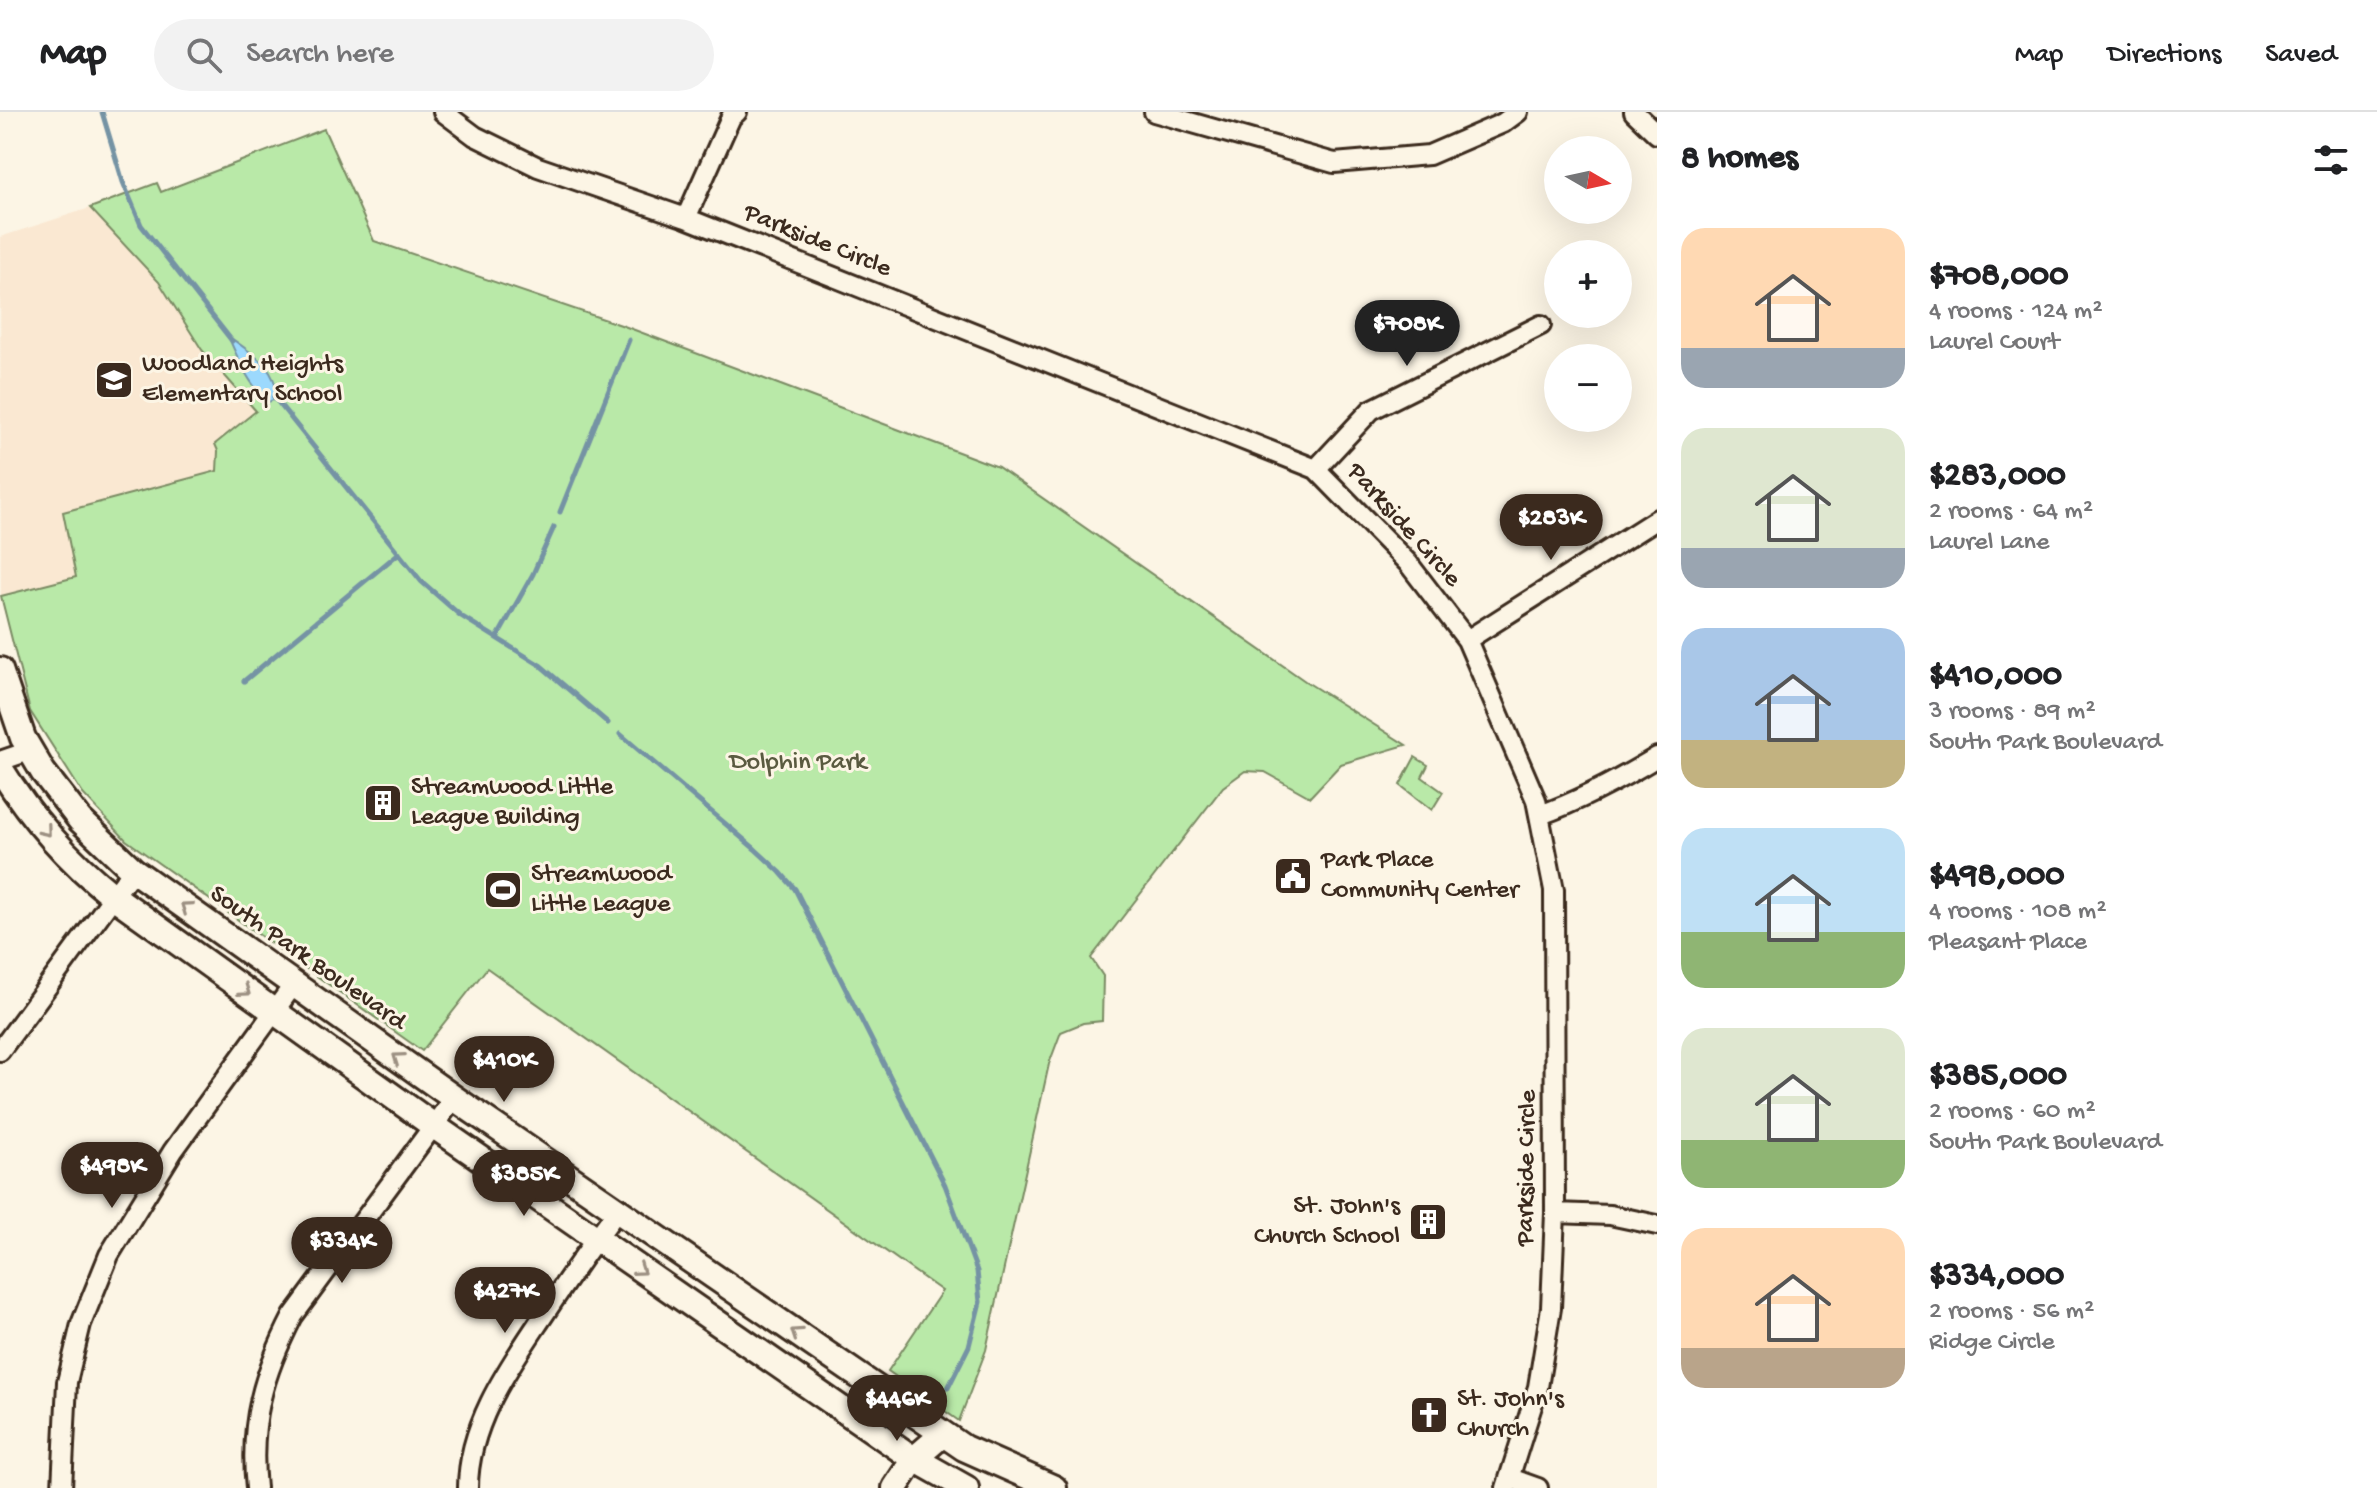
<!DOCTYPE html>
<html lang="en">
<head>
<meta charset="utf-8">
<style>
  :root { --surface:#fff; --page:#f2f2f2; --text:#202124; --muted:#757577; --line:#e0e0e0; --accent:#3b2a1e }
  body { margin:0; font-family:"Gochi Hand",sans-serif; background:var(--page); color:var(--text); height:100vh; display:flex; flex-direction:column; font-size:30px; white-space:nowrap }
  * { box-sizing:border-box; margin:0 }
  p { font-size:26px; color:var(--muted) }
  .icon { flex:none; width:44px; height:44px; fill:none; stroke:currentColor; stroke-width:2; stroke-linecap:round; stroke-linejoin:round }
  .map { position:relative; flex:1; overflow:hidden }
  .panel { display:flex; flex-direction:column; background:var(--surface); width:720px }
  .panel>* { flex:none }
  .needle { width:52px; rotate:99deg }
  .tools { position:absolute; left:1544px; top:24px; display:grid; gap:16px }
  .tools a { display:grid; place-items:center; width:88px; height:88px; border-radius:50%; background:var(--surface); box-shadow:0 8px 32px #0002; font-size:40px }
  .price { position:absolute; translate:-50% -68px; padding:0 18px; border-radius:28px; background:var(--accent); color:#fff; font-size:26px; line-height:52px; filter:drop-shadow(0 2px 4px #0008) }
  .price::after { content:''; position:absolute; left:50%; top:48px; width:24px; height:18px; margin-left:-12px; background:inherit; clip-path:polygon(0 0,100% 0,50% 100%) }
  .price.active { background:#222; color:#fff }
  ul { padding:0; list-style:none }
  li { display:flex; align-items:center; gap:24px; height:200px; padding:0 24px }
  li span { display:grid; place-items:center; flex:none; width:224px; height:160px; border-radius:24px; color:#555 }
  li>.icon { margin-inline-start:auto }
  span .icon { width:96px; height:96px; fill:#fffc; stroke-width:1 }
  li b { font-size:34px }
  h2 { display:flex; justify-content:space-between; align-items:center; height:96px; padding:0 24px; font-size:34px }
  header { display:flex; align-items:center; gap:48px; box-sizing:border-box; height:112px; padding:0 40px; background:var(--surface); border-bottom:2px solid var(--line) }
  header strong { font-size:38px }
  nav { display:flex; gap:44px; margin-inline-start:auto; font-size:28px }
  .search { width:560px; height:72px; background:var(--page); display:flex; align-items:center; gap:20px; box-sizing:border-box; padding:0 28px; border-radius:44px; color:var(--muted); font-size:30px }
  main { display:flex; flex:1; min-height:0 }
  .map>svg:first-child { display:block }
</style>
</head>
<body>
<header>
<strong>Map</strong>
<div class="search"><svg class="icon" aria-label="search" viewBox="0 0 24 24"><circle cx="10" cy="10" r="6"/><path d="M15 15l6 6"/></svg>Search here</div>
<nav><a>Map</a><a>Directions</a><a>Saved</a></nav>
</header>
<main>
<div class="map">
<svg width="1657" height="1376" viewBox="0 0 1657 1376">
  <rect width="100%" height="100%" fill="#fcf5e5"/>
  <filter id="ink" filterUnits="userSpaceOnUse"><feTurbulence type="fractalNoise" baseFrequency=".0125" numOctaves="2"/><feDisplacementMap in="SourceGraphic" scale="16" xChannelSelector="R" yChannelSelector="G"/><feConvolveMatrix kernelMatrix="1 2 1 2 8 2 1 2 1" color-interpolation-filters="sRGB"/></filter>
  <g filter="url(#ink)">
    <!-- built -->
    <path fill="#fae8d2" d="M90,96L159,170L202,238L256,299L215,332L218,339L217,359L171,373L76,465L1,484L0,125Z"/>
    <!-- green -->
    <path fill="#b9e9a8" stroke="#7a8a63" stroke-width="2" d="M324,17L374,129L624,214L998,355L1305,569L1406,633L1341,652L1310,685L1265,660L1245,659L1223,675L1091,846L1103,864L1102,909L1083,911L1061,920L1049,952L986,1238L959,1309L888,1259L942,1179L487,856L422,939L126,728L83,682L30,599L1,484L76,465L63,400L217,359L218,339L215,332L256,299L202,238L159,170L90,96L157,71L161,80Z
      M1415,645L1428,653L1422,665L1443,680L1432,698L1400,673Z"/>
    <!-- water -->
    <path fill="#9cd9fd" stroke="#7593a4" stroke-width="2" d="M228,224C250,240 280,257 276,287L268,290C248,271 239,249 228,224Z"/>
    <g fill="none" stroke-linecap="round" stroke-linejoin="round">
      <!-- stream -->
      <path stroke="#7593a4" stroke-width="5" d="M102,0L123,70L141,113L232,229
        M274,285L421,469L461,504L540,553L608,611
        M560,400L629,228
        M497,526L533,462L554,415
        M244,569L399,441
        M620,622L755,737L780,760L795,777L945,1073L977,1159L980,1190L969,1234L948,1276"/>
      <!-- street casing -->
      <g stroke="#3b2a1e" stroke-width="24">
        <path id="street" d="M443,0L475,24L538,55L686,106L1316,357L1408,451L1467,528L1536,688L1554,778L1555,1101L1551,1196L1538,1275L1506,1376
          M1154,0L1334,51L1429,43L1503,11L1518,0
          M1634,0L1657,22
          M686,106L731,5L737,0
          M1316,357L1371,298L1541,213
          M1467,528L1657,407
          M0,649L29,639
          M1540,703C1582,688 1619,668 1657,645
          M0,939L133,758
          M1555,1101L1610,1103L1657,1113
          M1510,1366L1538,1376
          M62,1376L67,1270L81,1212L109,1143L173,1039L294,872
          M256,1376C249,1311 263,1262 293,1204L454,986
          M468,1376C468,1312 509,1255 543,1204C567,1168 591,1133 617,1099"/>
      </g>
      <!-- secondary casing -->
      <g stroke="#3b2a1e" stroke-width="30">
        <path id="secondary" d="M0,558L23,626L43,660L80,708L133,758L454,986L964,1336L1054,1376
          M0,656C30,705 68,748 113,784L434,1014L911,1345L966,1376
          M895,1376L914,1347L943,1322"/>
      </g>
      <!-- street -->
      <use href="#street" stroke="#fcf5e5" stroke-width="18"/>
      <!-- secondary -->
      <use href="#secondary" stroke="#fcf5e5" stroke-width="24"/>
    </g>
    <!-- one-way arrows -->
    <defs><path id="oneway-chevron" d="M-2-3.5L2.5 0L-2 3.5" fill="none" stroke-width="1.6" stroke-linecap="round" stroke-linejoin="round" transform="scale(2)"/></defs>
    <g stroke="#9c9082">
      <use href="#oneway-chevron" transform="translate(46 719) rotate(50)"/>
      <use href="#oneway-chevron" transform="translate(186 795) rotate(-145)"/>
      <use href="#oneway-chevron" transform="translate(245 879) rotate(36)"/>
      <use href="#oneway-chevron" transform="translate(398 946) rotate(-145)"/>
      <use href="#oneway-chevron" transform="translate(640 1158) rotate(35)"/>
      <use href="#oneway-chevron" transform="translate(796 1221) rotate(-146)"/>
    </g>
  </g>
  <!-- icons -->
  <defs>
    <g id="school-square" transform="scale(2)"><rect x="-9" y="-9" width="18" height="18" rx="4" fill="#3b2a1e" stroke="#fcf5e5"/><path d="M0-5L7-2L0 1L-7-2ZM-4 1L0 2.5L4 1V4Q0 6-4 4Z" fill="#fff"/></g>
    <g id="building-square" transform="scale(2)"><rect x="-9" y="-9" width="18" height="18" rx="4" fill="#3b2a1e" stroke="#fcf5e5"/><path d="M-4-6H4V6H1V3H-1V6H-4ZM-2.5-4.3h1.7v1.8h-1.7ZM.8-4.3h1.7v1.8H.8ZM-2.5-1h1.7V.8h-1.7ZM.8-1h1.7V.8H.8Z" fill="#fff"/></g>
    <g id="civic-square" transform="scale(2)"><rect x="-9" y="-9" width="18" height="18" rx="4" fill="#3b2a1e" stroke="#fcf5e5"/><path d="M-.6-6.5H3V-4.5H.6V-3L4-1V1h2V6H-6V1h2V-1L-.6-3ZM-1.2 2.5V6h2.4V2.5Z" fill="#fff"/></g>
    <g id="stadium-square" transform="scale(2)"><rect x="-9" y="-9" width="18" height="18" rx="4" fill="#3b2a1e" stroke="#fcf5e5"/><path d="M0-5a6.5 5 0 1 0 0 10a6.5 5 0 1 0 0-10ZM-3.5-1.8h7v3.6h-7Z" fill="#fff"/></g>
    <g id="church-square" transform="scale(2)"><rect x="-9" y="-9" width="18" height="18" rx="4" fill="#3b2a1e" stroke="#fcf5e5"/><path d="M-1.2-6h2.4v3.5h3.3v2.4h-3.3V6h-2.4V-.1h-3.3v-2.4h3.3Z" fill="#fff"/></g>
  </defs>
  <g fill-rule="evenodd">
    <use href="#school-square" x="114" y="268"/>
    <use href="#building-square" x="383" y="691"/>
    <use href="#civic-square" x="1293" y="764"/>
    <use href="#stadium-square" x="503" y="778"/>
    <use href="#building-square" x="1428" y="1110"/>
    <use href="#church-square" x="1429" y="1303"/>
  </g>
  <g text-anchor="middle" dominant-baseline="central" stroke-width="6" stroke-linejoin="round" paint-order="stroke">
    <!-- street labels -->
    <g font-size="26" fill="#3b2a1e" stroke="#fcf5e5">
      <text transform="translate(817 130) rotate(22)">Parkside Circle</text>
      <text transform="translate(1403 414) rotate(48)">Parkside Circle</text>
      <text transform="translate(307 847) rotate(35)">South Park Boulevard</text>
      <text transform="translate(1528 1056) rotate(-89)">Parkside Circle</text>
    </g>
    <!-- poi labels -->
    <g font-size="26" fill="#3b2a1e" stroke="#fcf5e5" text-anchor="start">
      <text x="142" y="253">Woodland Heights<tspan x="142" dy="30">Elementary School</tspan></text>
      <text x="411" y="676">Streamwood Little<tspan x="411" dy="30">League Building</tspan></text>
      <text x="1321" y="749">Park Place<tspan x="1321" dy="30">Community Center</tspan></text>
      <text x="531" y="763">Streamwood<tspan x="531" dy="30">Little League</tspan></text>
      <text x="1400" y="1095" text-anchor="end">St. John's<tspan x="1400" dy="30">Church School</tspan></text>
      <text x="1457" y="1288">St. John's<tspan x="1457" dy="30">Church</tspan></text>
    </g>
    <!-- park labels -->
    <g font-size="26" fill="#5a5a40" stroke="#fcf5e5">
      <text x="798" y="651">Dolphin Park</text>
    </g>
  </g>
</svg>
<div class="tools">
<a><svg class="needle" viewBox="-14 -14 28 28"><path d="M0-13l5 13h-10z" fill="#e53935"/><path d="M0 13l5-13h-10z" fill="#757577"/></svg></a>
<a>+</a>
<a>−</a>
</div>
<b class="price active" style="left:1407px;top:256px">$708K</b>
<b class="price" style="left:1551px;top:450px">$283K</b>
<b class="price" style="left:504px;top:992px">$410K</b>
<b class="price" style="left:112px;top:1098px">$498K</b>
<b class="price" style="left:524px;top:1106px">$385K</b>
<b class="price" style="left:342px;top:1173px">$334K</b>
<b class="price" style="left:505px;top:1223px">$427K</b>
<b class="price" style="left:897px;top:1331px">$446K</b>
</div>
<section class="panel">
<h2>8 homes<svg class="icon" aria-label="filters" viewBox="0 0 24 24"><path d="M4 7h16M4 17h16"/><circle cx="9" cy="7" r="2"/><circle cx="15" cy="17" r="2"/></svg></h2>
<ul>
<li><span style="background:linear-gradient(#ffd9b3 75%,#9aa5b1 0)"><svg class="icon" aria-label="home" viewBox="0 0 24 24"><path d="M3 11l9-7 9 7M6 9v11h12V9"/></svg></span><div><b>$708,000</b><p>4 rooms · 124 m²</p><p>Laurel Court</p></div></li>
<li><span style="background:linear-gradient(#dfe7d0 75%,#9aa5b1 0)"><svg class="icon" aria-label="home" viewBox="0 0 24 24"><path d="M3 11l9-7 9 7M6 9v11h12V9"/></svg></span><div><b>$283,000</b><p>2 rooms · 64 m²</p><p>Laurel Lane</p></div></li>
<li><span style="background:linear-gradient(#a9c7e8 70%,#c2b280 0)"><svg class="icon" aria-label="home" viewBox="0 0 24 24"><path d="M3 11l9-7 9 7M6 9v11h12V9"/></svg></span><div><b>$410,000</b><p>3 rooms · 89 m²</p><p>South Park Boulevard</p></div></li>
<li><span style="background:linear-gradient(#bfe0f5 65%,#8fb573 0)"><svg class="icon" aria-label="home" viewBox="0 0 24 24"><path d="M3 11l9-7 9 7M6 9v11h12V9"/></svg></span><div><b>$498,000</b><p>4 rooms · 108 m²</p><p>Pleasant Place</p></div></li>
<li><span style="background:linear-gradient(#dfe7d0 70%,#8fb573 0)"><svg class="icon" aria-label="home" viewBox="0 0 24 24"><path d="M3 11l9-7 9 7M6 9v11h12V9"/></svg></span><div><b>$385,000</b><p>2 rooms · 60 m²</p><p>South Park Boulevard</p></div></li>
<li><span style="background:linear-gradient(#ffd9b3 75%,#b9a48a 0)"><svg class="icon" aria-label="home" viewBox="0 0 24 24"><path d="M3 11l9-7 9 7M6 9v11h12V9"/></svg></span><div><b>$334,000</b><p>2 rooms · 56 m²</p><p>Ridge Circle</p></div></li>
</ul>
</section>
</main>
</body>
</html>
